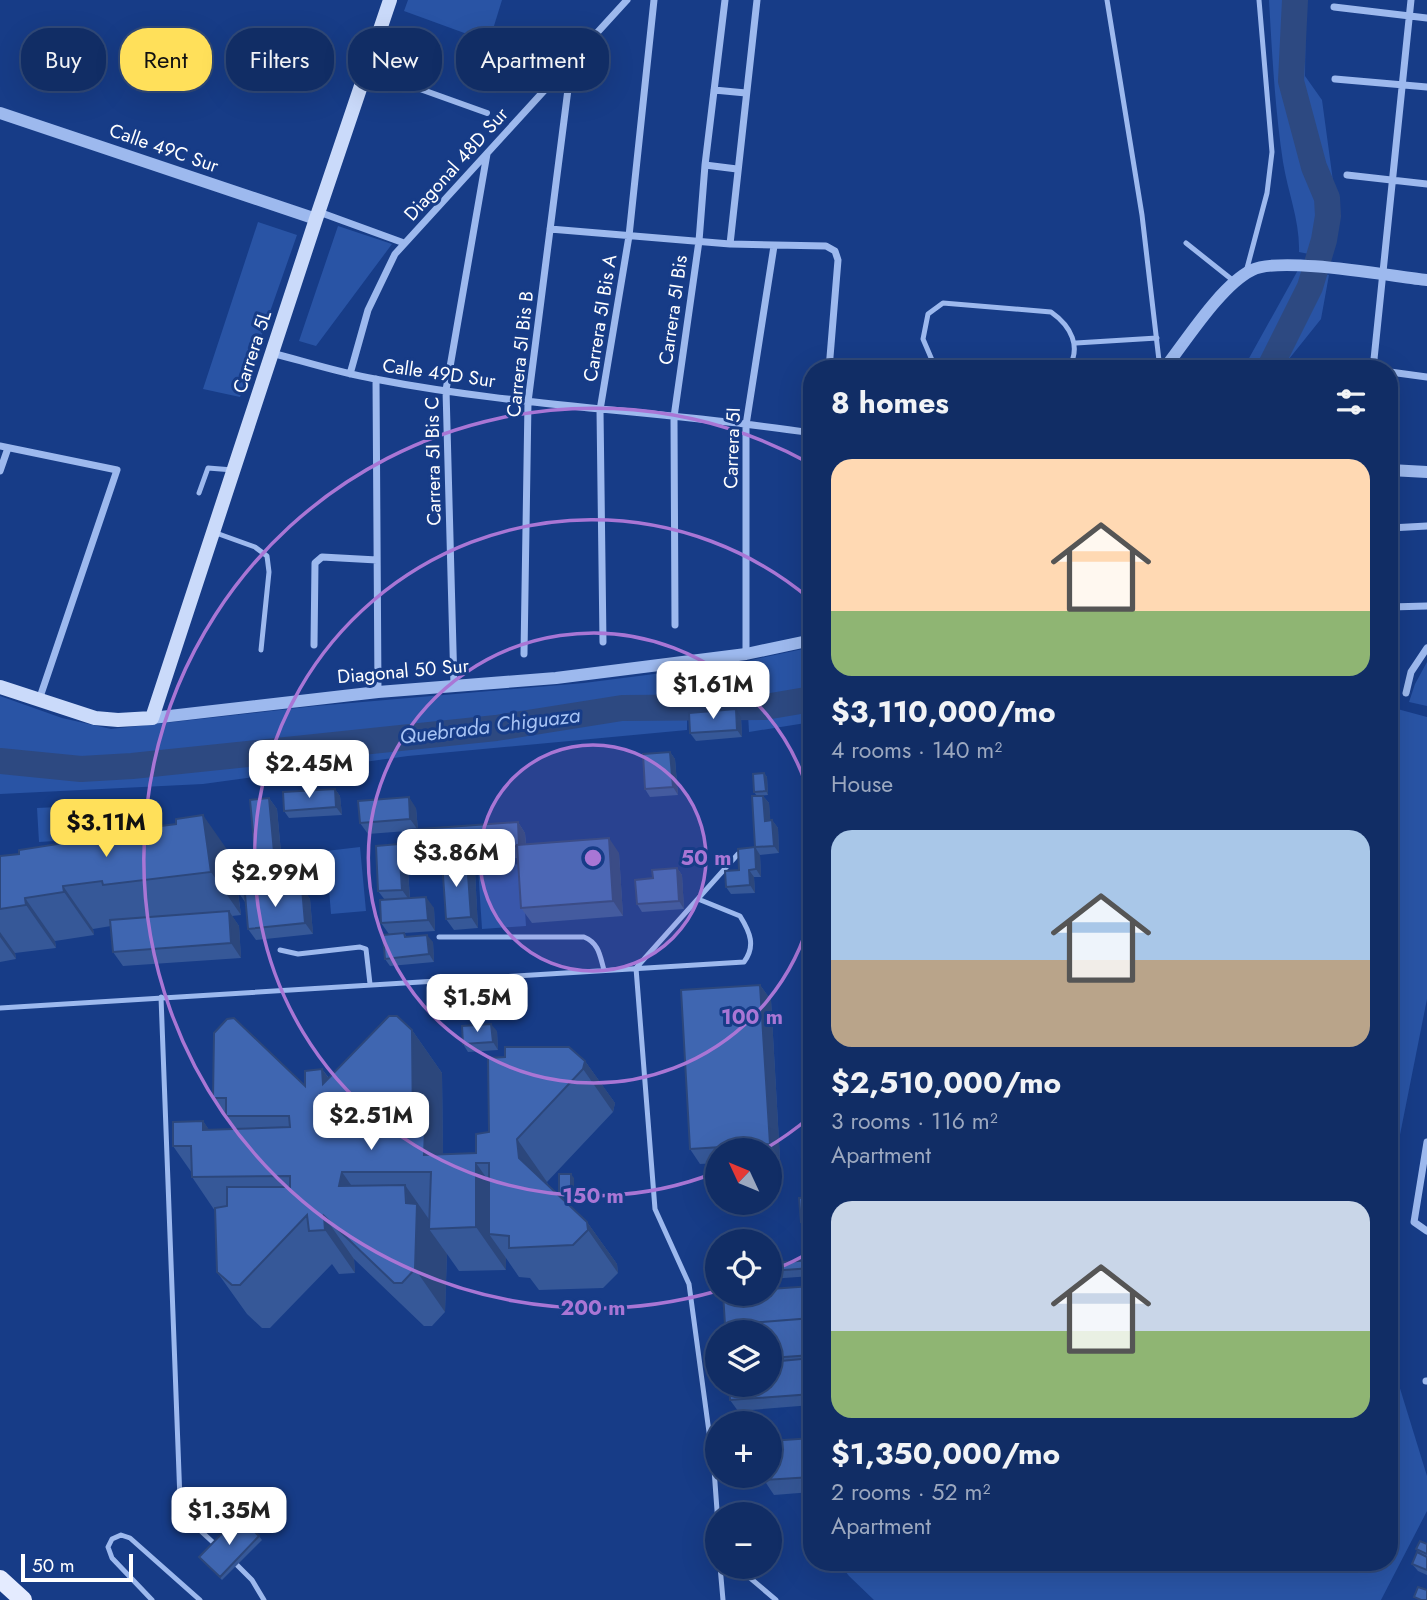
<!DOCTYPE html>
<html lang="en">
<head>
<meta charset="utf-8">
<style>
  :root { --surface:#112d65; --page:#1a356b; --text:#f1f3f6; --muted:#9ca8bf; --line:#304979; --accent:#ffe05a }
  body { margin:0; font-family:Jost,sans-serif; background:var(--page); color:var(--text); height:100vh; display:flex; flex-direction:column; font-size:26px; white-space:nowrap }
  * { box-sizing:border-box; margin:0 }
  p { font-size:23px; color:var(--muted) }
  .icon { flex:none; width:38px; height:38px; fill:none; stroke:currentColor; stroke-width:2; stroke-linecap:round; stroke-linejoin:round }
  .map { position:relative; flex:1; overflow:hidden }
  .side { position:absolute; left:803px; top:360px; width:595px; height:1211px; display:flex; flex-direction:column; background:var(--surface); border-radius:28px; box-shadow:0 7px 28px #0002,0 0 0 2px var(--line) }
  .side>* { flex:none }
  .banner { position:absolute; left:21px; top:28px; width:665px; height:63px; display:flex; gap:14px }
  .needle { width:46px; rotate:314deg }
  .controls { position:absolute; left:705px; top:1138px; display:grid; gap:14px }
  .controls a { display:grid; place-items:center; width:77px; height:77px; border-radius:50%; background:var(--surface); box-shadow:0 7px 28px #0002,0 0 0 2px var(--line); font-size:35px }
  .scale { position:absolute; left:21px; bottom:18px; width:112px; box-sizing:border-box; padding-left:7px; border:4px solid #fff; border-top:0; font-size:19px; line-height:24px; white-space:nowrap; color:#fff; -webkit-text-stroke:5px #173c87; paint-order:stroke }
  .price { position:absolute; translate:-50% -60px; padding:0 16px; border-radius:14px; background:#fff; color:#222; font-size:23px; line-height:46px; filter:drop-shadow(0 2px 4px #0008) }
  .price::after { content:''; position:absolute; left:50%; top:42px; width:21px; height:16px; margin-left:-10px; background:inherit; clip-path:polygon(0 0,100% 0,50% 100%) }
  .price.current { background:var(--accent); color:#111 }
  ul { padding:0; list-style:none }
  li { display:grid; align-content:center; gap:14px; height:371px; padding:0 28px }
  li span { display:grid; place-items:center; height:217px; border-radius:21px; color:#555 }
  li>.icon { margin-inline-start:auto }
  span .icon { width:126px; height:126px; fill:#fffc; stroke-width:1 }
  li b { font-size:30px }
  h2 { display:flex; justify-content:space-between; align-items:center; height:84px; padding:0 28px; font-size:30px }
  .tag { padding:0 24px; border-radius:28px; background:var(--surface); box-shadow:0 7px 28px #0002,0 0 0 2px var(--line); font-size:24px; line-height:63px }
  .tag.current { background:var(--accent); color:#111 }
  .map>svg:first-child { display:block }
</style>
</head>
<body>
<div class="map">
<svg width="1427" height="1600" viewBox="0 0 1427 1600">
  <rect width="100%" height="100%" fill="#173c87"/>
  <!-- green -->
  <path fill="#2954a5" d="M408,0H502L489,42L404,11Z
    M1269,0H1306L1305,76L1322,100L1333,181L1329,258L1299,252C1300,221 1288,193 1283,162C1275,108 1272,54 1269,0Z
    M258,222L297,235L240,397L203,389Z
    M338,226L392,244L316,346L299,341Z
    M1298,270L1329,275L1321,319L1281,369H1243Z
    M812,647V722L749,732L748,714H687V730L408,756L203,784L0,794V696L62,718L111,729L316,706L584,683L732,664Z
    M1427,662V706L1409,702L1415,684Z
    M1390,707L1427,717V999L1390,1185Z
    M100,805L102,838L39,842L37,808Z
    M360,847L366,911L331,914L326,851Z
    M522,864L526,926L482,929L478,867Z
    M1390,1356L1427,1476V1511L1381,1600H874L849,1576L839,1563H1390Z"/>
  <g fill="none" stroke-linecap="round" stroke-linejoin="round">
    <!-- river -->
    <path stroke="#2d4981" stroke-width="26" d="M1269,369L1310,287L1324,240L1328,216L1327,198L1314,167L1291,81L1295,0
      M0,761L81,769L132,766L496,728L622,708L765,707L812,699"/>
    <!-- service -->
    <path stroke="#9db9ee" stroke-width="5" d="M1107,0L1142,215L1160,369
      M1186,243L1235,282
      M1246,272L1267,193L1272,152L1259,0
      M1076,343L1157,338
      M943,369L932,360L923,339L928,314L943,303L1051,312C1071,326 1082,347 1068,369
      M199,493L208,468L233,470
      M216,533L255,547L267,556L269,572L261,650
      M439,937H584C599,943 600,956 604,970
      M280,950L298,954L360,947L366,949L370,984
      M161,997L180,1500L192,1523L217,1546
      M0,1008L744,962C756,946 750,932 740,916L698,899
      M718,1524L714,1469L689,1284L655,1209L636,968L738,854
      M237,1565L252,1580L264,1600
      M720,1566L723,1600
      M736,1566L776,1600
      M152,1600L112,1558L108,1547L112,1539L121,1535L130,1538L200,1600"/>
    <!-- pedestrian -->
    <path stroke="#9db9ee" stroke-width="6" d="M367,70L487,113"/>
    <!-- minor -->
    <path stroke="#9db9ee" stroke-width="7" d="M1334,7L1427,18
      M1335,79L1427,87
      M714,90L746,93
      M705,165L737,169
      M1347,175L1427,184
      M319,212L404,243
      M550,229L730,244L826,246L835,251L838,260L829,369
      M730,244L757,0
      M272,353C306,362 340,373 375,379C519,407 667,411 812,433
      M1301,362L1363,369
      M1373,369L1411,0
      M1390,372L1427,377
      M350,374L368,310L395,254L627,0
      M376,379L378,692
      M0,446L117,470L39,700
      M0,471L8,448
      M1390,528L1427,526
      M1390,607L1427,606
      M675,625L674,417L699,241L705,165L725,0
      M603,642L600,410L629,236L654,0
      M314,645L315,563L322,557L377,560
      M524,654L528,402L572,58
      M746,654V425L774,246
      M454,686L446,390L487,154
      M1406,693L1411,672L1427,648
      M1427,1142L1414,1222L1427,1231
      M1426,1381H1427"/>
    <!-- tertiary -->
    <path stroke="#9db9ee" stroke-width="12" d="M0,113L316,219
      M1164,369C1186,341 1221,285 1252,270C1281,256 1390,276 1427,280
      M1390,470L1427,472
      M152,718L378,692L556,678L746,654L812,640"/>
    <!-- secondary -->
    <path stroke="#cadafa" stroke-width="14" d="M0,687L95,718L118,720L152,718L316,219L390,0"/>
    <!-- primary -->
    <path stroke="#e4ebff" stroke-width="18" d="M0,1579L23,1600"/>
  </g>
  <!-- wall -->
  <path fill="#365898" d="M741,717L742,737L696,741L690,733Z
    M670,752L675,759L678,795L650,797L645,789Z
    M764,773L767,777L768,795L757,796L754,792Z
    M335,789L340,796L342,815L289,818L284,811Z
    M763,796L769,803L770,820H772L778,828L779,853L760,855L761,877H754L755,893L731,894L726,887L755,847Z
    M269,798L277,809L281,852L298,862L300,888H302L310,899L313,934L256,940L248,929L246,902H245L238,892L241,915L232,916L239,926L241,958L123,966L113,952L111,926L93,929L94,935L55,941L56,948L15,953L16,959L0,962V856L19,854L58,844L136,818L143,829L233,858L235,874L255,854Z
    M416,808L418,830L518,822L525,833L526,844L619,853L623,916L532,923L521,908L518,858L468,862L475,871L478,928L454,930L446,919L442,864L416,866L408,855L407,831L368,834L360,823Z
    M407,856L410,898L434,908L435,931L404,933L407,937L433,942L434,962L390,966L385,959L389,934L381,923L385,900L378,891Z
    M677,868L682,875L684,909L642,912L637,904L653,878Z
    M760,985L771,1000L780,1159L770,1160V1150H718V1163L700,1164L690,1149Z
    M412,1030L442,1073L443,1155L476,1153L489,1132L585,1061L615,1103L613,1112L547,1182L548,1185L587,1222L617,1264L618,1273L603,1288L539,1290L530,1278L519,1277L506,1258V1270L459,1271L447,1254L445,1312L432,1326H424L354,1259L355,1273L339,1274L332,1264L270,1328H262L247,1314L217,1272L215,1211L192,1177V1173L173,1146L203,1121L209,1130L235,1129L213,1098L305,1086L322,1069L329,1078Z
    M497,1031L498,1050L468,1052L463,1044Z
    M574,1178V1197H562L559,1193Z
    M812,1197V1236L810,1230H806L801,1222Z
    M812,1260V1276L770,1279V1263Z
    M812,1286V1405L738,1411L730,1400L770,1384V1332L725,1325Z
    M812,1438V1492L774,1495L764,1480Z
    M259,1536L262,1540L222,1580L199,1557Z
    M1427,1544V1575L1418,1571L1412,1564L1419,1553L1416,1549Z"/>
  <!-- shaded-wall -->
  <path fill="#2c477c" d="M736,709L741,717L742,737L737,730Z
    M670,752L675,759L678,795L673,787Z
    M764,773L767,777L768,795L766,791Z
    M335,789L340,796L342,815L336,807Z
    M763,796L769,803L771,828L765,821Z
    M409,797L416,808L418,830L410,819Z
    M269,798L277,809L282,864L274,852Z
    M203,815L233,858L241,915L211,872Z
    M136,818L166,861L137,829Z
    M772,820L778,828L779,853L774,846Z
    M518,822L525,833L527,857L519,846Z
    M609,838L619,853L623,916L613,901Z
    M399,844L407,856L410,901L402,890Z
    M755,847L760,855L761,877L756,869Z
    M290,851L298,862L301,896L293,885Z
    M467,860L475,871L478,928L471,917Z
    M677,868L682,875L684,909L679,901Z
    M749,870L754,877L755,893L750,885Z
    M63,886L93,929L94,935L64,892Z
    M302,888L310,899L313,934L305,923Z
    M426,897L434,908L435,931L428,920Z
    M25,898L55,941L56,948L26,905Z
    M229,911L239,926L241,958L231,943Z
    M0,932L15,953L16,959L0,937Z
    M427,935L433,942L434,962L429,954Z
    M760,985L771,1000L780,1159L770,1144Z
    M491,1024L497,1031L498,1050L493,1042Z
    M412,1030L442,1073L443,1155H424L413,1129Z
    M585,1061L615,1103L613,1112L583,1069Z
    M322,1069L352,1112L323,1084Z
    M203,1121L233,1164L203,1130Z
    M517,1139L547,1182L549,1201L519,1158Z
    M476,1163L506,1206L489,1234L506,1258V1270L476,1227Z
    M342,1172L372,1215L339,1186Z
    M571,1174L574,1178V1197L571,1193Z
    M405,1185L435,1228L429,1229L447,1254L445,1312L415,1269Z
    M324,1216L354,1259L355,1273L325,1230Z
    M587,1222L617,1264L618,1273L588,1230Z"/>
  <!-- building -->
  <path fill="#3f66b1" stroke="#2c477c" stroke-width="2" d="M736,709L737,730L690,733L689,713Z
    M670,752L673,787L645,789L643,754Z
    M764,773L766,791L754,792L753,774Z
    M335,789L336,807L284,811L283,792Z
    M752,796H763L765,821L772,820L774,846L755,847Z
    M409,797L410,819L360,823L358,801Z
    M269,798L274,852L290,851L293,885L237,891L233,856L255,854L250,800Z
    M203,815L211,872L103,885L102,881L63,886L64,892L25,898L26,905L0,909V856L19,854V850L58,844L57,837L97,831L96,823L136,818L137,829L176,824V819Z
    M518,822L519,845H517V846L408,855L407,830Z
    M609,838L613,901L521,908L517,845Z
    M399,844L402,890L378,891L376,846Z
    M755,847L756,869L749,870L750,885L726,887L725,871L739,870L738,849Z
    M467,860L471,917L446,919L442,861Z
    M677,868L679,901L637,904L635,880L653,878L652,870Z
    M302,888L305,923L248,929L245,894Z
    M426,897L428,920L381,923L380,900Z
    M229,911L231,943L113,952L110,920Z
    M404,933L405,937L427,935L429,954L385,959L383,935Z
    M760,985L770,1144L690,1149L681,990Z
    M389,1016H397L412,1030L413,1129H425L424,1155L476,1153V1134L489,1132L488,1058L505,1057V1047H569L585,1061L583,1069L517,1139L519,1158L587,1222L588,1230L573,1245L509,1248V1236L489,1234V1163H476V1227L429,1229L431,1172H342L339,1186L405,1185L406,1203L417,1204L415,1269L402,1283H394L324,1216L325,1230L309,1231L307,1215L240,1285H232L217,1272L215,1208L227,1206V1187H290V1176L192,1177L191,1146H173V1122L203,1121V1130L290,1127L289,1116H226V1098H213L214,1033L227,1019L234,1018L305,1086V1071L322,1069L323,1084Z
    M491,1024L493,1042L463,1044L462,1026Z
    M559,1174H571V1193H559Z
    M812,1197V1233H810V1222H801L799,1198Z
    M812,1260V1268L770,1271V1263Z
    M812,1286V1318L725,1325L723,1293H770V1289Z
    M812,1318V1355L770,1358V1332H723V1325Z
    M812,1358V1394L730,1400L729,1384H770V1362Z
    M812,1438V1477L764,1480V1475H770V1441Z
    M239,1516L259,1536L220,1577L199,1557Z
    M1420,1541L1427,1544V1554L1416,1549Z
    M1417,1552L1427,1557V1570L1412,1564Z
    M1418,1587L1427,1590V1600H1421L1414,1597Z"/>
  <!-- distance rings -->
  <circle cx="593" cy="858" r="113" fill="#a976d5" fill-opacity=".12"/>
  <g fill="none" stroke="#a976d5" stroke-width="3.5">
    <circle cx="593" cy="858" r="113"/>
    <path d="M812 911A225 225 0 1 1 812 805"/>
    <path d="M810 1117A338 338 0 0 1 765 1149M717 1172A338 338 0 1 1 810 599"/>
    <path d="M811 1252A450 450 0 0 1 772 1271M717 1291A450 450 0 1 1 811 464"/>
  </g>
  <g text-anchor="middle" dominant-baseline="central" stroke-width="6" stroke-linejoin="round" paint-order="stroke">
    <!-- street labels -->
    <g font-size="19" fill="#fff" stroke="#173c87">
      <text transform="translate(164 148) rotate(19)">Calle 49C Sur</text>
      <text transform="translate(456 164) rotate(-48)">Diagonal 48D Sur</text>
      <text transform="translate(673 310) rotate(-82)">Carrera 5I Bis</text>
      <text transform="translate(600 318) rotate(-81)">Carrera 5I Bis A</text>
      <text transform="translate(252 352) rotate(-72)">Carrera 5L</text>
      <text transform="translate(520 354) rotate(-84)">Carrera 5I Bis B</text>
      <text transform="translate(439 373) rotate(8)">Calle 49D Sur</text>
      <text transform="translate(732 448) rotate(-88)">Carrera 5I</text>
      <text transform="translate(433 461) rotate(-91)">Carrera 5I Bis C</text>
      <text transform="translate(403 671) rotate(-5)">Diagonal 50 Sur</text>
    </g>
    <!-- water labels -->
    <g font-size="21" font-style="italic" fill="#a8c4f5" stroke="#173c87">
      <text transform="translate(490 726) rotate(-7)">Quebrada Chiguaza</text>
    </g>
  </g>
  <circle cx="593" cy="858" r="10" fill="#a976d5" stroke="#173c87" stroke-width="3.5"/>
  <g font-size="21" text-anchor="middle" font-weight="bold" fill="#a976d5" stroke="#173c87" stroke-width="6" stroke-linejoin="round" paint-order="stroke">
    <text x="706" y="865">50 m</text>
    <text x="752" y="1024">100 m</text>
    <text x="593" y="1203">150 m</text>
    <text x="593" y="1315">200 m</text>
  </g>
</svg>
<div class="controls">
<a><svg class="needle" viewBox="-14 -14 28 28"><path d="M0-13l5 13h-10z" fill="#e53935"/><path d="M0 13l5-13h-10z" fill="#9ca8bf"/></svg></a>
<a><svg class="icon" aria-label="locate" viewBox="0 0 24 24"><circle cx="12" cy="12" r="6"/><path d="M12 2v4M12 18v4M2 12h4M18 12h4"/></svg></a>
<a><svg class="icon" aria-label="layers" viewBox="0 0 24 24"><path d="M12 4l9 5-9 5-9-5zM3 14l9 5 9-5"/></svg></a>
<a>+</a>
<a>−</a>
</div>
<div class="scale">50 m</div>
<b class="price" style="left:713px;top:721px">$1.61M</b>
<b class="price" style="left:309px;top:800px">$2.45M</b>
<b class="price current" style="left:106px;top:859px">$3.11M</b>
<b class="price" style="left:456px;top:889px">$3.86M</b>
<b class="price" style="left:275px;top:909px">$2.99M</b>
<b class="price" style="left:477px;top:1034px">$1.5M</b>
<b class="price" style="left:371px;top:1152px">$2.51M</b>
<b class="price" style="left:229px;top:1547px">$1.35M</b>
<div class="banner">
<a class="tag">Buy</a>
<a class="tag current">Rent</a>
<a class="tag">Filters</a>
<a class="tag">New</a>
<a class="tag">Apartment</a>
</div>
<section class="side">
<h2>8 homes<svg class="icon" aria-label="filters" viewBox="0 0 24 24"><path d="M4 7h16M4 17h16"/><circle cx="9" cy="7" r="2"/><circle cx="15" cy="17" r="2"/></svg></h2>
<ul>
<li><span style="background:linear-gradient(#ffd9b3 70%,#8fb573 0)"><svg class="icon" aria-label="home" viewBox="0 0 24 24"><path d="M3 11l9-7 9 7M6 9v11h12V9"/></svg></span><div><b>$3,110,000/mo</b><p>4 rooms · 140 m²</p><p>House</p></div></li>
<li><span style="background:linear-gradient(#a9c7e8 60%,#b9a48a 0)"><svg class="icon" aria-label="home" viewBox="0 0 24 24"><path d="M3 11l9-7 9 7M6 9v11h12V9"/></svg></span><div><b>$2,510,000/mo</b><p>3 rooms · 116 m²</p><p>Apartment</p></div></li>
<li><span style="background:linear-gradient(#c9d6e8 60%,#8fb573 0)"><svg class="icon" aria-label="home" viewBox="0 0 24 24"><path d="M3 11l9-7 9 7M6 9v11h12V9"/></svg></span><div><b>$1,350,000/mo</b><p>2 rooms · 52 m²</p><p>Apartment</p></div></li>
</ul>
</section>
</div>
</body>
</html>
